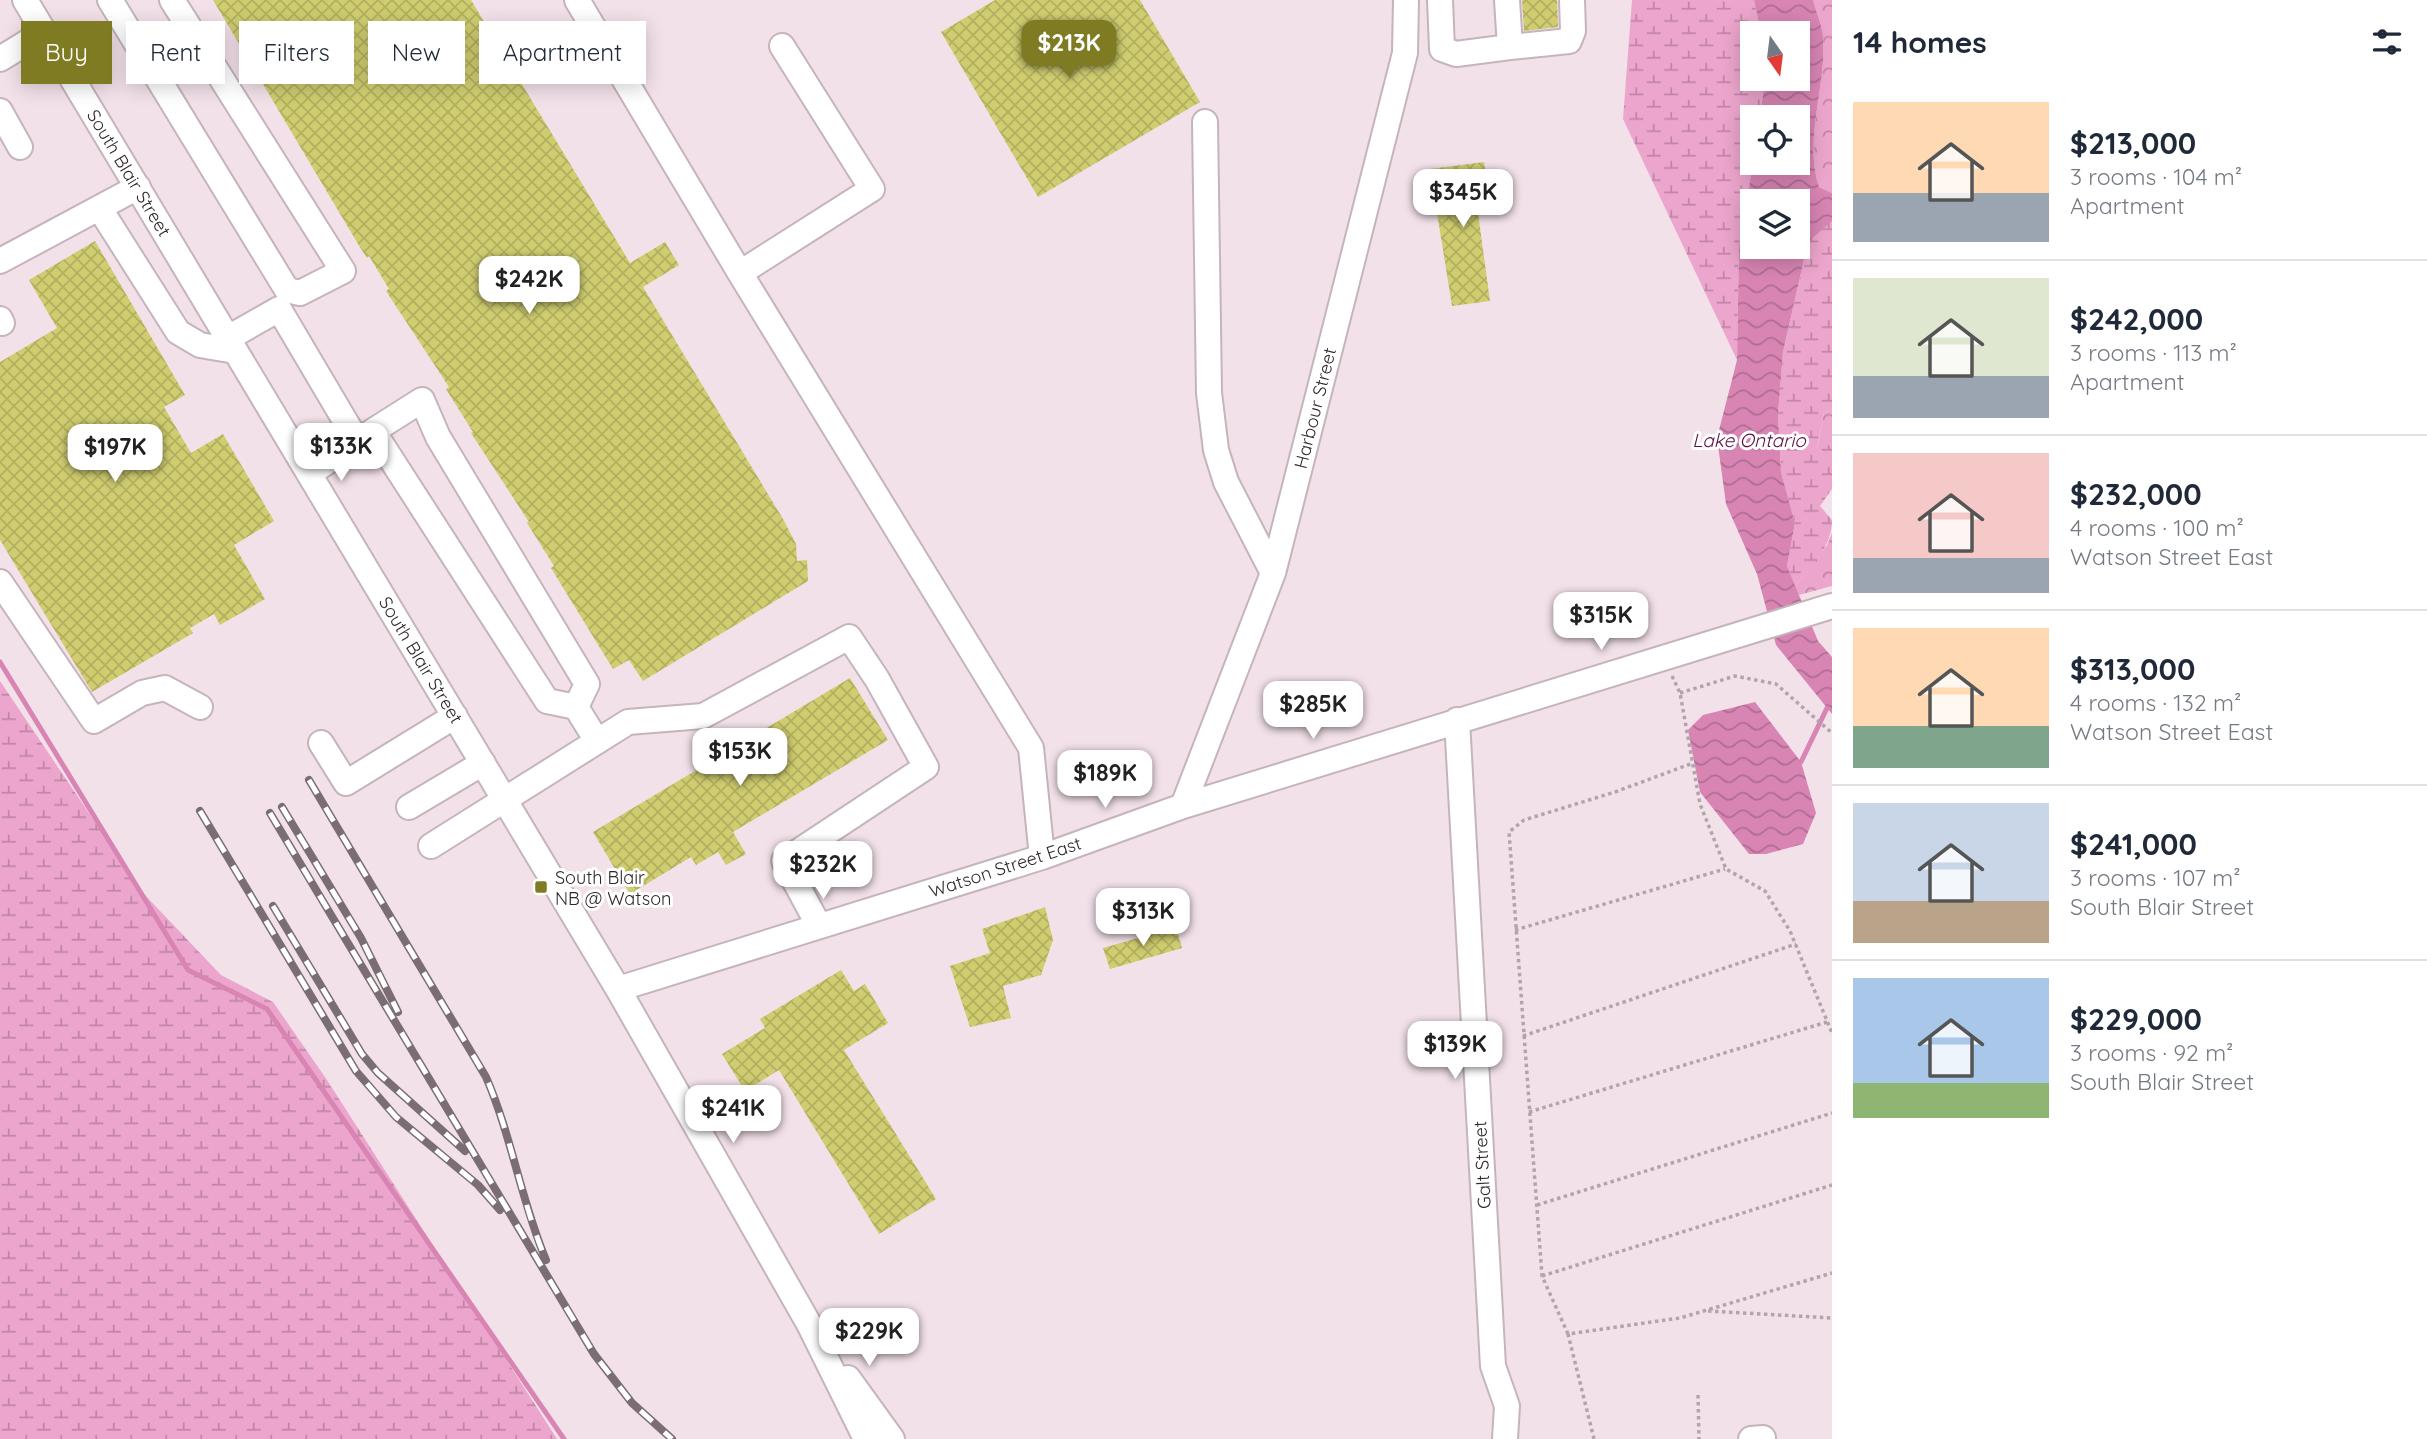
<!DOCTYPE html>
<html lang="en">
<head>
<meta charset="utf-8">
<style>
  :root { --surface:#fff; --page:#f6f6f7; --text:#1f2937; --muted:#747a83; --line:#e0e1e3; --accent:#7e7b22 }
  body { margin:0; font-family:Quicksand,sans-serif; background:var(--page); color:var(--text); height:100vh; display:flex; flex-direction:column; font-size:26px; white-space:nowrap }
  * { box-sizing:border-box; margin:0 }
  p { font-size:23px; color:var(--muted) }
  .icon { flex:none; width:38px; height:38px; fill:none; stroke:currentColor; stroke-width:2; stroke-linecap:round; stroke-linejoin:round }
  .map { position:relative; flex:1; overflow:hidden }
  .drawer { display:flex; flex-direction:column; background:var(--surface); width:595px }
  .drawer>* { flex:none }
  .banner { position:absolute; left:21px; top:21px; width:665px; height:63px; display:flex; gap:14px }
  .needle { width:46px; rotate:166deg }
  .buttons { position:absolute; left:1740px; top:21px; display:grid; gap:14px }
  .buttons a { display:grid; place-items:center; width:70px; height:70px; border-radius:0px; background:var(--surface); box-shadow:0 4px 18px #0003; font-size:35px }
  .price { position:absolute; translate:-50% -60px; padding:0 16px; border-radius:14px; background:#fff; color:#222; font-size:23px; line-height:46px; filter:drop-shadow(0 2px 4px #0008) }
  .price::after { content:''; position:absolute; left:50%; top:42px; width:21px; height:16px; margin-left:-10px; background:inherit; clip-path:polygon(0 0,100% 0,50% 100%) }
  .price.current { background:var(--accent); color:#fff }
  ul { padding:0; list-style:none }
  li { display:flex; align-items:center; gap:21px; height:175px; padding:0 21px }
  li+li { border-top:2px solid var(--line) }
  li span { display:grid; place-items:center; flex:none; width:196px; height:140px; border-radius:0px; color:#555 }
  li>.icon { margin-inline-start:auto }
  span .icon { width:84px; height:84px; fill:#fffc; stroke-width:1 }
  li b { font-size:30px }
  h2 { display:flex; justify-content:space-between; align-items:center; height:84px; padding:0 21px; font-size:30px }
  .pill { padding:0 24px; border-radius:0px; background:var(--surface); box-shadow:0 4px 18px #0003; font-size:24px; line-height:63px }
  .pill.current { background:var(--accent); color:#fff }
  main { display:flex; flex:1; min-height:0 }
  .map>svg:first-child { display:block }
</style>
</head>
<body>
<main>
<div class="map">
<svg width="1832" height="1439" viewBox="0 0 1832 1439">
  <defs>
    <pattern id="forest-crowns" width="20" height="18" patternUnits="userSpaceOnUse" patternTransform="scale(1.75)"><rect width="20" height="18" fill="#eca5cc"/><path d="M2 6a3 3 0 1 1 6 0M12 15a3 3 0 1 1 6 0" fill="none" stroke="#c086a6"/></pattern>
    <pattern id="wetland-marsh" width="20" height="14" patternUnits="userSpaceOnUse" patternTransform="scale(1.75)"><rect width="20" height="14" fill="#eca5cc"/><path d="M1 5h8M5 5V1M11 12h8M15 12V8" fill="none" stroke="#c086a6"/></pattern>
    <pattern id="water-waves" width="16" height="10" patternUnits="userSpaceOnUse" patternTransform="scale(1.75)"><rect width="16" height="10" fill="#d885b4"/><path d="M0 5q4-4 8 0t8 0" fill="none" stroke="#b06d93"/></pattern>
    <pattern id="building-cross-hatch" width="8" height="8" patternUnits="userSpaceOnUse" patternTransform="scale(1.75)"><rect width="8" height="8" fill="#cfcd6f"/><path d="M0 0l8 8M0 8l8-8" fill="none" stroke="#b2b060"/></pattern>
  </defs>
  <rect width="100%" height="100%" fill="#f3e1ea"/>
  <!-- forest -->
  <path fill="url(#forest-crowns)" d="M1813,0H1832V193L1819,187C1803,139 1827,86 1823,36C1822,25 1816,12 1813,0Z
    M1832,410V445L1817,449L1824,412Z
    M1832,533V586L1799,595L1795,586L1827,545Z"/>
  <!-- wetland -->
  <path fill="url(#wetland-marsh)" d="M1632,0H1754L1761,33H1752V79H1765L1760,117H1752L1753,163L1739,246L1737,360L1623,119Z
    M1828,221H1832V410L1824,412L1817,448L1832,445V489L1820,506L1832,520C1832,548 1811,565 1795,586L1787,566L1795,523L1781,472L1778,414L1783,352L1808,242Z
    M0,681L142,892L221,975L273,1002L327,1080L557,1439H0Z"/>
  <!-- water -->
  <path fill="url(#water-waves)" fill-rule="evenodd" d="M1754,0H1813C1816,12 1822,25 1823,36C1827,86 1803,139 1819,187L1832,193V221L1808,242L1783,352L1778,414L1781,472L1795,523L1787,566L1818,641L1832,657V714L1776,645L1757,574L1726,504L1717,438L1737,360L1739,246L1753,163H1797V117H1760L1765,79H1797V33H1761ZM1752,201H1797V247H1752Z
    M1755,702L1801,762L1816,813L1803,844L1766,854H1749L1700,792L1688,730L1703,715Z"/>
  <g fill="none" stroke-linecap="round" stroke-linejoin="round">
    <!-- stream -->
    <path stroke="#d885b4" stroke-width="5" d="M0,662L188,970L267,1009L564,1439
      M1801,762L1827,708"/>
  </g>
  <!-- building -->
  <path fill="url(#building-cross-hatch)" d="M213,0H471L630,263L665,242L679,265L643,287L783,519L796,544L797,561L807,560L808,581L643,681L629,660L613,669L551,568L554,566L527,523L529,522L471,433L473,432L446,389L449,387L386,291L389,289L369,256L367,258L358,244Z
    M995,0H1140L1200,102L1038,197L941,32Z
    M1522,0H1557L1558,27L1524,31Z
    M1484,162L1491,208L1478,213L1490,301L1452,306L1430,169Z
    M95,241L185,395L164,407L191,453L223,434L274,521L234,545L265,599L220,625L214,614L190,628L193,633L92,692L0,540V362L57,328L29,280Z
    M850,678L888,740L733,832L746,854L726,865L718,852L696,865L691,857L630,894L593,832Z
    M1045,907L1053,940L1041,975L1003,986L1011,1018L970,1027L950,966L990,953L982,929Z
    M1176,927L1182,948L1110,969L1103,948Z
    M841,970L854,991L865,984L888,1023L844,1050L936,1199L879,1234L779,1070L745,1091L722,1054L765,1028L760,1019Z"/>
  <g fill="none" stroke-linecap="round" stroke-linejoin="round">
    <!-- minor casing -->
    <g stroke="#c5b4bd" stroke-width="28">
      <path id="minor" d="M25,0L618,989L809,1324L866,1439
        M110,0L287,290L300,293L343,271L172,0
        M577,0L740,273L1031,748L1042,857
        M1440,0L1442,49L1456,54L1510,47
        M1507,0L1510,47L1569,41L1573,31L1572,0
        M0,59L44,32
        M0,111L20,147
        M1205,122L1209,393L1216,450L1226,482L1273,573
        M100,209L178,332L200,345L235,351
        M0,261L138,187
        M740,273L872,189L782,46
        M0,319L2,323
        M228,338L279,309L357,441
        M373,431L422,400L438,437L587,684L576,707
        M309,474L373,431L547,701L576,707L597,741
        M0,582L94,721L142,693L165,688L200,707
        M1457,720L1493,1366L1507,1406L1505,1439
        M321,743L346,783L455,716
        M1183,806L1273,573L1405,53L1406,0
        M409,807L483,763
        M431,846L628,722L703,716L849,637L877,679L926,767L784,861L819,926
        M618,989L1042,857L1183,806L1832,606
        M848,1378L892,1439
        M1751,1439L1763,1438"/>
    </g>
    <!-- path -->
    <path stroke="#b3a4ac" stroke-width="3.5" stroke-dasharray="3.5 3.5" stroke-linecap="butt" d="M1672,676L1680,693L1700,804L1726,869L1765,891L1790,931L1832,1033
      M1680,693L1735,676L1776,684L1832,733
      M1515,930L1725,869
      M1523,1036L1796,944
      M1529,1112L1827,1022
      M1537,1205L1832,1113
      M1542,1276L1832,1185
      M1708,1311L1832,1318
      M1568,1334L1542,1276L1509,832L1524,820L1615,792L1693,763
      M1698,1395L1699,1439
      M1594,1439L1568,1334L1680,1318L1832,1273"/>
    <!-- minor -->
    <use href="#minor" stroke="#fff" stroke-width="24"/>
    <!-- rail casing -->
    <g stroke="#7a6e74" stroke-width="8">
      <path id="rail" d="M309,780L486,1077C512,1137 521,1201 546,1260
        M282,807L361,938L398,1012
        M200,811L356,1071L396,1117L478,1185L500,1210
        M270,813L594,1354L632,1403L672,1439
        M273,906L362,1054L378,1073L465,1151"/>
    </g>
    <!-- rail -->
    <use href="#rail" stroke="#fff" stroke-width="5" stroke-dasharray="16" stroke-linecap="butt"/>
  </g>
  <!-- markers -->
  <rect fill="#7e7b22" stroke="#fff" stroke-width="2.5" x="534" y="880" width="14" height="14" rx="3.5"/>
  <g text-anchor="middle" dominant-baseline="central" stroke-width="6" stroke-linejoin="round" paint-order="stroke">
    <!-- street labels -->
    <g font-size="18" fill="#2f282c" stroke="#fff">
      <text transform="translate(129 173) rotate(59)">South Blair Street</text>
      <text transform="translate(1315 408) rotate(-76)">Harbour Street</text>
      <text transform="translate(421 660) rotate(59)">South Blair Street</text>
      <text transform="translate(1005 867) rotate(-18)">Watson Street East</text>
      <text transform="translate(1482 1165) rotate(-93)">Galt Street</text>
    </g>
    <!-- poi labels -->
    <g font-size="18" fill="#2f282c" stroke="#fff" text-anchor="start">
      <text x="555" y="877">South Blair<tspan x="555" dy="21">NB @ Watson</tspan></text>
    </g>
    <!-- water labels -->
    <g font-size="19" font-style="italic" fill="#5b1141" stroke="#fff">
      <text x="1749" y="440">Lake Ontario</text>
    </g>
  </g>
</svg>
<div class="buttons">
<a><svg class="needle" viewBox="-14 -14 28 28"><path d="M0-13l5 13h-10z" fill="#e53935"/><path d="M0 13l5-13h-10z" fill="#747a83"/></svg></a>
<a><svg class="icon" aria-label="locate" viewBox="0 0 24 24"><circle cx="12" cy="12" r="6"/><path d="M12 2v4M12 18v4M2 12h4M18 12h4"/></svg></a>
<a><svg class="icon" aria-label="layers" viewBox="0 0 24 24"><path d="M12 4l9 5-9 5-9-5zM3 14l9 5 9-5"/></svg></a>
</div>
<b class="price current" style="left:1069px;top:80px">$213K</b>
<b class="price" style="left:1463px;top:229px">$345K</b>
<b class="price" style="left:529px;top:316px">$242K</b>
<b class="price" style="left:341px;top:483px">$133K</b>
<b class="price" style="left:115px;top:484px">$197K</b>
<b class="price" style="left:1601px;top:652px">$315K</b>
<b class="price" style="left:1313px;top:741px">$285K</b>
<b class="price" style="left:740px;top:788px">$153K</b>
<b class="price" style="left:1105px;top:810px">$189K</b>
<b class="price" style="left:823px;top:901px">$232K</b>
<b class="price" style="left:1143px;top:948px">$313K</b>
<b class="price" style="left:1455px;top:1081px">$139K</b>
<b class="price" style="left:733px;top:1145px">$241K</b>
<b class="price" style="left:869px;top:1368px">$229K</b>
<div class="banner">
<a class="pill current">Buy</a>
<a class="pill">Rent</a>
<a class="pill">Filters</a>
<a class="pill">New</a>
<a class="pill">Apartment</a>
</div>
</div>
<section class="drawer">
<h2>14 homes<svg class="icon" aria-label="filters" viewBox="0 0 24 24"><path d="M4 7h16M4 17h16"/><circle cx="9" cy="7" r="2"/><circle cx="15" cy="17" r="2"/></svg></h2>
<ul>
<li><span style="background:linear-gradient(#ffd9b3 65%,#9aa5b1 0)"><svg class="icon" aria-label="home" viewBox="0 0 24 24"><path d="M3 11l9-7 9 7M6 9v11h12V9"/></svg></span><div><b>$213,000</b><p>3 rooms · 104 m²</p><p>Apartment</p></div></li>
<li><span style="background:linear-gradient(#dfe7d0 70%,#9aa5b1 0)"><svg class="icon" aria-label="home" viewBox="0 0 24 24"><path d="M3 11l9-7 9 7M6 9v11h12V9"/></svg></span><div><b>$242,000</b><p>3 rooms · 113 m²</p><p>Apartment</p></div></li>
<li><span style="background:linear-gradient(#f6c9c9 75%,#9aa5b1 0)"><svg class="icon" aria-label="home" viewBox="0 0 24 24"><path d="M3 11l9-7 9 7M6 9v11h12V9"/></svg></span><div><b>$232,000</b><p>4 rooms · 100 m²</p><p>Watson Street East</p></div></li>
<li><span style="background:linear-gradient(#ffd9b3 70%,#7fa58c 0)"><svg class="icon" aria-label="home" viewBox="0 0 24 24"><path d="M3 11l9-7 9 7M6 9v11h12V9"/></svg></span><div><b>$313,000</b><p>4 rooms · 132 m²</p><p>Watson Street East</p></div></li>
<li><span style="background:linear-gradient(#c9d6e8 70%,#b9a48a 0)"><svg class="icon" aria-label="home" viewBox="0 0 24 24"><path d="M3 11l9-7 9 7M6 9v11h12V9"/></svg></span><div><b>$241,000</b><p>3 rooms · 107 m²</p><p>South Blair Street</p></div></li>
<li><span style="background:linear-gradient(#a9c7e8 75%,#8fb573 0)"><svg class="icon" aria-label="home" viewBox="0 0 24 24"><path d="M3 11l9-7 9 7M6 9v11h12V9"/></svg></span><div><b>$229,000</b><p>3 rooms · 92 m²</p><p>South Blair Street</p></div></li>
</ul>
</section>
</main>
</body>
</html>
